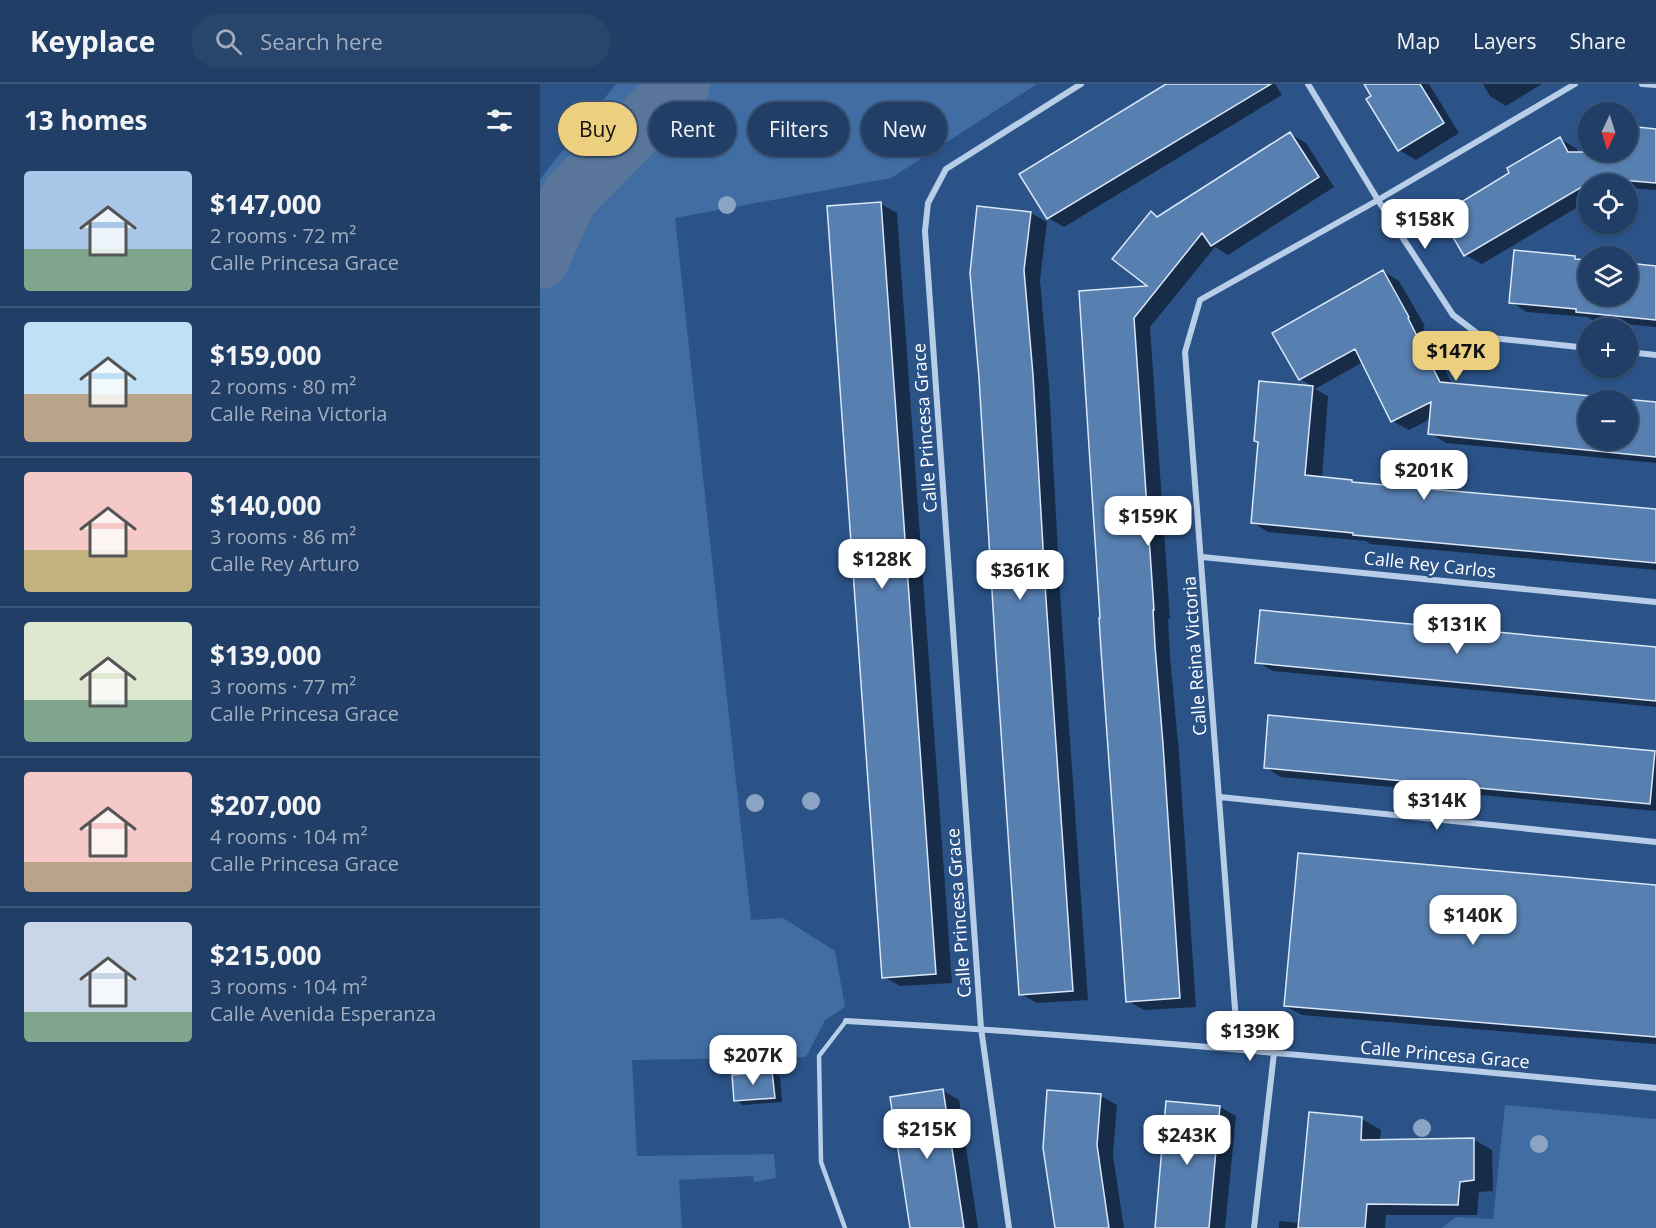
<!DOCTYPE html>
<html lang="en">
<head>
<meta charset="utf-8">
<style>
  :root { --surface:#203e66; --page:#28456c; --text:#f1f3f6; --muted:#a2aebf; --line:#3d577a; --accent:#edcf80 }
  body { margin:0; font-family:"Open Sans",sans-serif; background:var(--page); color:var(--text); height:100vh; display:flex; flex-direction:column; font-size:22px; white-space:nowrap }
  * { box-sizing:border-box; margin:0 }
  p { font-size:20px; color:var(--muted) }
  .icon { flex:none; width:33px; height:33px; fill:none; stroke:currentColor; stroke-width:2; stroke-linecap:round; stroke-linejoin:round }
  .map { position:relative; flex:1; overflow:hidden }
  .side { display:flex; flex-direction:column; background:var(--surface); width:540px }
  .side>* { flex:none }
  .guide { position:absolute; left:18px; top:18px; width:570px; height:54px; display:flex; gap:12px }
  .needle { width:39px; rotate:184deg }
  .tools { position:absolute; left:1038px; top:18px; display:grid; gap:12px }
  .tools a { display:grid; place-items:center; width:60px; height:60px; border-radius:50%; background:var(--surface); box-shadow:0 2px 4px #0004,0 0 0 2px var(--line); font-size:30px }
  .price { position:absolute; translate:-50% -51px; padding:0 14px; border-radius:12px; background:#fff; color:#222; font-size:20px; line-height:39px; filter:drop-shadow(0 2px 3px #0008) }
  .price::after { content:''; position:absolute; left:50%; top:36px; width:18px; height:14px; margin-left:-9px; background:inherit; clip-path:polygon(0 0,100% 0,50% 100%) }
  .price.on { background:var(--accent); color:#111 }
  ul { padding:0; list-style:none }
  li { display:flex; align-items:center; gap:18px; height:150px; padding:0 24px }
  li+li { border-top:2px solid var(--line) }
  li span { display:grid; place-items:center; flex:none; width:168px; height:120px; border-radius:6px; color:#555 }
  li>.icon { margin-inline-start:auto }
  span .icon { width:72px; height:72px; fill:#fffc; stroke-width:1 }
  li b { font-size:26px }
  h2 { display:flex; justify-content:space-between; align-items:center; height:72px; padding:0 24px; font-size:26px }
  .pill { padding:0 21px; border-radius:27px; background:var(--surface); box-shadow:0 2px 4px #0004,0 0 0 2px var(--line); font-size:21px; line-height:54px }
  .pill.on { background:var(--accent); color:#111 }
  header { display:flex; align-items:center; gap:36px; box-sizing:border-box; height:84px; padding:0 30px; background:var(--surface); border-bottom:2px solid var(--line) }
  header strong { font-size:28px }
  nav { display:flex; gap:33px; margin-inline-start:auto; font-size:21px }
  .search { width:420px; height:54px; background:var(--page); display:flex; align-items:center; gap:15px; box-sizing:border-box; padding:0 21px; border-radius:33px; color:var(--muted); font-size:22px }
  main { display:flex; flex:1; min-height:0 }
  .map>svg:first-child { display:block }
</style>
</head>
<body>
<header>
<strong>Keyplace</strong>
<div class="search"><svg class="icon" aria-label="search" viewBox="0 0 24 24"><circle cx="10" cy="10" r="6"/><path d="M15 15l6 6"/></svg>Search here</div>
<nav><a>Map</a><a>Layers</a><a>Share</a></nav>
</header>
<main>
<section class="side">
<h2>13 homes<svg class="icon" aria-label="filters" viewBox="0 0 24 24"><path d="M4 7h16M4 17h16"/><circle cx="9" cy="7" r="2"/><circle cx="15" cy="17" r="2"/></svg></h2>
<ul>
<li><span style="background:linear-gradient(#a9c7e8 65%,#7fa58c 0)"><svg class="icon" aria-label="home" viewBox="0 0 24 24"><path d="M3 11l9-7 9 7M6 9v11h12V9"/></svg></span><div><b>$147,000</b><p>2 rooms · 72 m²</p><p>Calle Princesa Grace</p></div></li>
<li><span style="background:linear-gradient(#bfe0f5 60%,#b9a48a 0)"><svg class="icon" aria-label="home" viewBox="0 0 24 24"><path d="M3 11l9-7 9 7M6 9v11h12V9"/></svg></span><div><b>$159,000</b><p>2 rooms · 80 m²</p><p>Calle Reina Victoria</p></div></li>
<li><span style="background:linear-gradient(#f6c9c9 65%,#c2b280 0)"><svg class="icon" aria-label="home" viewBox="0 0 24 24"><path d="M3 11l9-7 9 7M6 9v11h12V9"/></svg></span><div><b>$140,000</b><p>3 rooms · 86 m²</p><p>Calle Rey Arturo</p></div></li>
<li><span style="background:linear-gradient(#dfe7d0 65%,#7fa58c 0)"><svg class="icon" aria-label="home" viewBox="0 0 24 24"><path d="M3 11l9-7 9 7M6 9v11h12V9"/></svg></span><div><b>$139,000</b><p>3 rooms · 77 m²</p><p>Calle Princesa Grace</p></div></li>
<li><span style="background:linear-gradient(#f6c9c9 75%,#b9a48a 0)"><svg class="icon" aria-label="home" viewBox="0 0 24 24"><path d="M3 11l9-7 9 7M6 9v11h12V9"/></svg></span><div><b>$207,000</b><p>4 rooms · 104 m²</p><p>Calle Princesa Grace</p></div></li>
<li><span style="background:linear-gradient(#c9d6e8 75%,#7fa58c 0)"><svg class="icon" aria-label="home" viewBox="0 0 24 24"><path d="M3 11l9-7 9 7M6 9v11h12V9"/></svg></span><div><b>$215,000</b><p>3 rooms · 104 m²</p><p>Calle Avenida Esperanza</p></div></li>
</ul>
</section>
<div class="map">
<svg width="1116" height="1144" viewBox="0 0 1116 1144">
  <rect width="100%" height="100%" fill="#2b5388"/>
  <!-- green -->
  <path fill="#406da3" d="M76,0H497L351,94L135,134L211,836L243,834L295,867L305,923L285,936L266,973L92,976L97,1072L234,1070L236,1094L214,1098L213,1092L139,1096L142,1144H0V95Z
    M965,1021L1116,1035V1144H902L916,1133L953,1135Z"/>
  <!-- shadow -->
  <path fill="#0007" d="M631,0H735L742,11L524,143L508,134Z
    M825,0H889L919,49L876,76L859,66L828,16L833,13Z
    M943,0H1002L966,22L950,12Z
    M1088,44L1116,47V106L1088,104V100H1069L1056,93L1059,68H1088Z
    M750,50L766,59L794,103L688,171L675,163L610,243L630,535H628L630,572L639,670L656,923L604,926L588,917L540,208L611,203V129L619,134Z
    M1020,55L1036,64L1057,100H1048V117L942,180L925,171L971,89Z
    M341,120L357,129L412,899L360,902L344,893Z
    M439,123L491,129L507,138L500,196L509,301L521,525L548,916L497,919L481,910Z
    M1035,173L1041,177H1048V212H1088V181L1116,183V243L1054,237L1047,233L987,228L971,218Z
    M843,187L859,197L885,242L883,243L912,300L1068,316H1048V356H1088V319L1116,321V379L906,359L890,349L891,335L869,346L852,337L823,278L775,305L788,312L782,394L811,397L815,399L1116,427V486L830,460L826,457L728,448L712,438L719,359L721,298L774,303L760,295Z
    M1116,564V623L733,587L717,578Z
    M730,633L1116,668V727L741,693L725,683Z
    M1116,802V960L762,931L745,922Z
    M232,988L240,993L242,1018L203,1021L195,1016Z
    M403,1007L419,1016L438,1144H371Z
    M561,1012L577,1021L573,1071L584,1144H516Z
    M680,1023L696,1032L685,1144H617Z
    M770,1030L822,1035L841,1046L840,1057L933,1055L952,1066L953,1107L939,1108L937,1131H846L845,1144H739V1137L760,1139Z"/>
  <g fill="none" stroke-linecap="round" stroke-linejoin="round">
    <!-- river -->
    <path stroke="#597599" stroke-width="58" d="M0,176L29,113L141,0"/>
  </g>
  <!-- building -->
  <path fill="#577fb0" stroke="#dbe7f6" stroke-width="1.5" fill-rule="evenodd" d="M626,0H731L507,135L479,90Z
    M824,0H880L904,39L858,67L826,15L831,12Z
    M1088,42L1116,45V99L1057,94L924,172L900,131L969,89L967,84L1020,53L1028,68H1088Z
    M750,48L779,93L671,162L662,149L594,234L614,526H613L615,562L623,660L640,914L586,918L561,566L559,534H560L539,207L607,202L572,175L611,127L617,133Z
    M341,118L396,890L342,894L287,122Z
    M437,122L491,128L484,186L493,291L506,515L533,907L479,911L457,589L439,294L430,189Z
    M974,166L1035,172V175L1048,176V212H1088V179L1116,182V236L1036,228V225L969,219Z
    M843,186L869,233L868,234L900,298L1116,318V373L888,350L891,318L851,338L815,265L759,296L732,249ZM1048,316H1088V356H1048Z
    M719,297L773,302L765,391L812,396V398L1116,425V479L813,451V449L711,439L718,358L714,357Z
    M720,526L1116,563V617L715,579Z
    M728,631L1115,667L1110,720L724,684Z
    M758,769L1116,801V953L744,922Z
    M232,987L235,1014L194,1017L192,991Z
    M403,1005L424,1144H370L350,1013Z
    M507,1006L561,1010L557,1061L569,1144H515L503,1064Z
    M626,1017L680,1022L669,1144H615Z
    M769,1028L822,1033L821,1056L934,1054V1096L920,1098L918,1121L827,1120L825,1144H758Z"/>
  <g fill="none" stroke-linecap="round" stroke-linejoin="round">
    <!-- service -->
    <path stroke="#b8cde8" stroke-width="4.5" d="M305,1144L281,1078L279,972L306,937"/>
    <!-- minor -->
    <path stroke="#b8cde8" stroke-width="6" d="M768,0L838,116L913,231L942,253L1048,264
      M1102,0L1116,1
      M1088,268L1116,271
      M662,473L1116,518
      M680,713L1116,758
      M306,937C576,952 846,979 1116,1004
      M698,964L645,268L660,216L838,116L1035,0
      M469,1144L441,944L385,147L388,119L406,85L541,0
      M714,1144L734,969"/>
  </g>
  <!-- trees -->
  <g fill="#8ca4c4">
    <circle cx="187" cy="121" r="9"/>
    <circle cx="271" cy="717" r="9"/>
    <circle cx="215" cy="719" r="9"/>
    <circle cx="882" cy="1044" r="9"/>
    <circle cx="999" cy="1060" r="9"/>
  </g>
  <g text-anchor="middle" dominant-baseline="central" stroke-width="5" stroke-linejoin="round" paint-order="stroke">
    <!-- street labels -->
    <g font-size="18" fill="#fff" stroke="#2b5388">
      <text transform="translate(384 344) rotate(-94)">Calle Princesa Grace</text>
      <text transform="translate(890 480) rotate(6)">Calle Rey Carlos</text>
      <text transform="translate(654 572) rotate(-94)">Calle Reina Victoria</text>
      <text transform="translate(418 829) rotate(-94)">Calle Princesa Grace</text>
      <text transform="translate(905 970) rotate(5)">Calle Princesa Grace</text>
    </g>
  </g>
</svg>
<div class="tools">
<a><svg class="needle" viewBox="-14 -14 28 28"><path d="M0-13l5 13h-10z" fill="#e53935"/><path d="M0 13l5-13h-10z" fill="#a2aebf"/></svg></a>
<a><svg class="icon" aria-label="locate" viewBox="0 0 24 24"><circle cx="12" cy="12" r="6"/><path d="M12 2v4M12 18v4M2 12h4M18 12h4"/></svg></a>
<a><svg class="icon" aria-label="layers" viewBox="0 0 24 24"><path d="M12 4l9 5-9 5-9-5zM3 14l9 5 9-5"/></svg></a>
<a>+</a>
<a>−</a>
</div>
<b class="price" style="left:885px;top:166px">$158K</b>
<b class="price on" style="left:916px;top:298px">$147K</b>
<b class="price" style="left:884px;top:417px">$201K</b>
<b class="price" style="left:608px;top:463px">$159K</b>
<b class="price" style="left:342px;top:506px">$128K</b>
<b class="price" style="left:480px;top:517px">$361K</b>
<b class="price" style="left:917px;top:571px">$131K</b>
<b class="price" style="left:897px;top:747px">$314K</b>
<b class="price" style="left:933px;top:862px">$140K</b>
<b class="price" style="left:710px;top:978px">$139K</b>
<b class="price" style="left:213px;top:1002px">$207K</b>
<b class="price" style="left:387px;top:1076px">$215K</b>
<b class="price" style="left:647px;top:1082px">$243K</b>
<div class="guide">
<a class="pill on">Buy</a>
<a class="pill">Rent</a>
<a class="pill">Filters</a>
<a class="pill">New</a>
</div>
</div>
</main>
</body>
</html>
